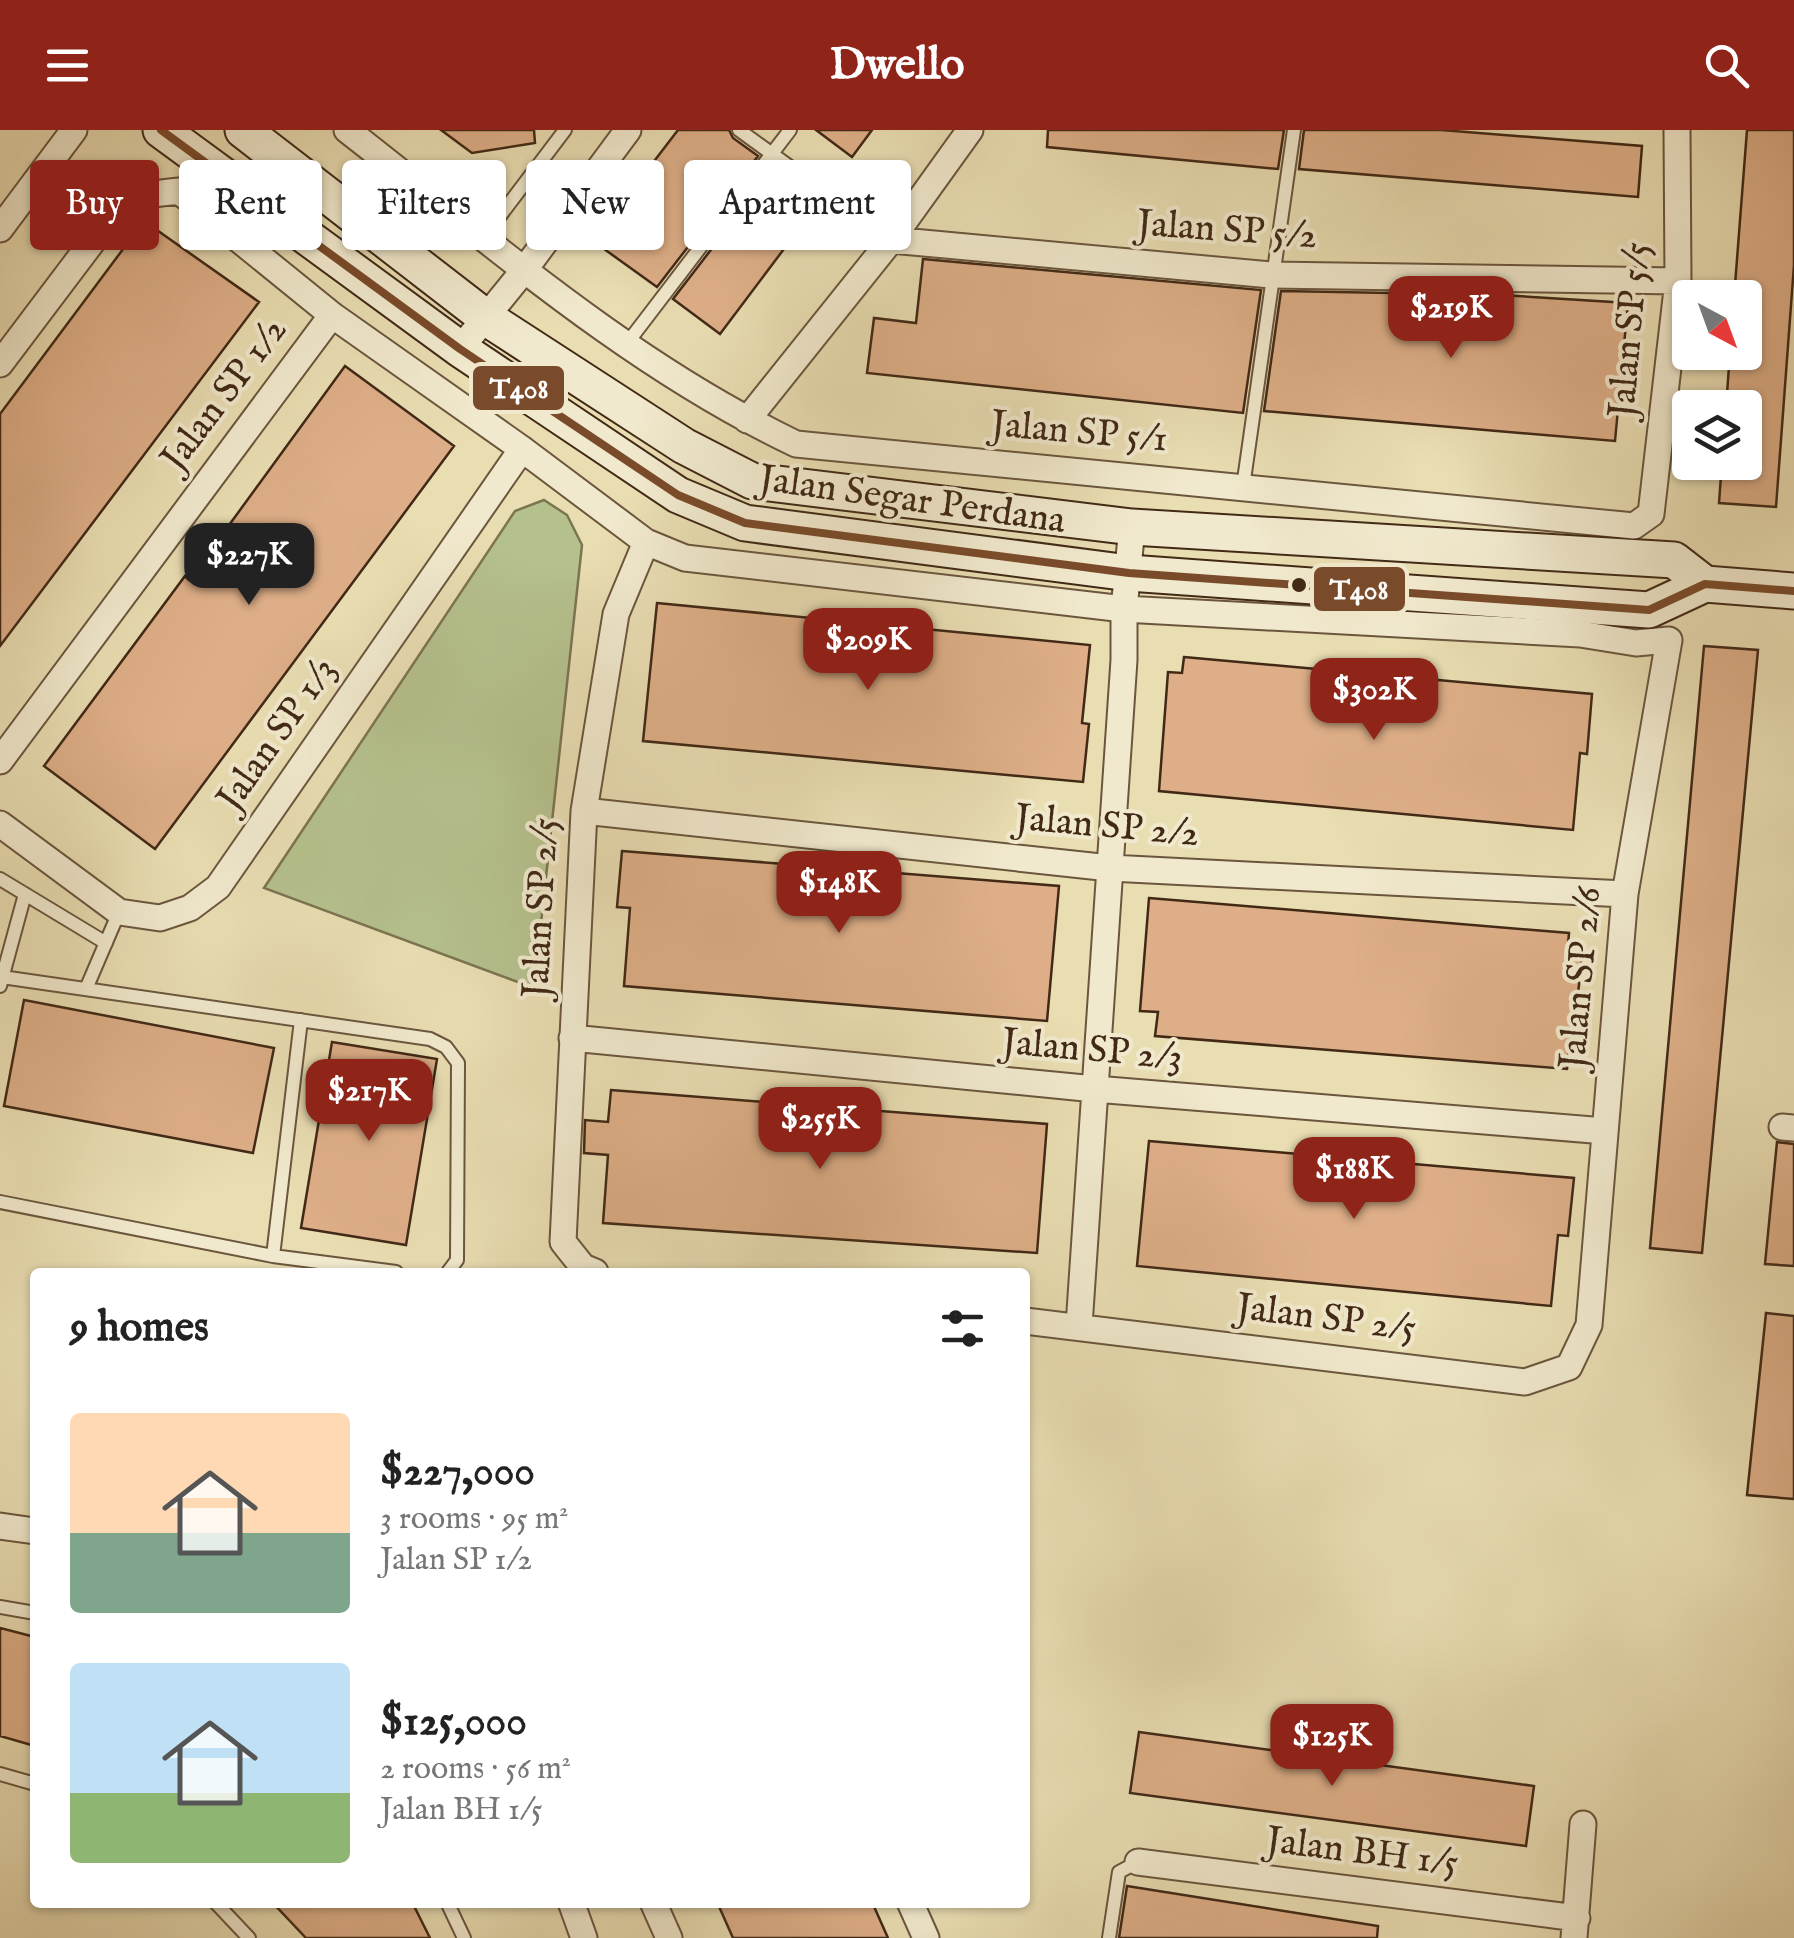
<!DOCTYPE html>
<html lang="en">
<head>
<meta charset="utf-8">
<style>
  :root { --surface:#fff; --page:#f2f2f2; --text:#222; --muted:#767676; --accent:#8f2418 }
  body { margin:0; font-family:"IM FELL English",serif; background:var(--page); color:var(--text); height:100vh; display:flex; flex-direction:column; font-size:38px; white-space:nowrap }
  * { box-sizing:border-box; margin:0 }
  p { font-size:32px; color:var(--muted) }
  .icon { flex:none; width:55px; height:55px; fill:none; stroke:currentColor; stroke-width:2; stroke-linecap:round; stroke-linejoin:round }
  .map { position:relative; flex:1; overflow:hidden }
  .panel { position:absolute; left:30px; top:1138px; width:1000px; height:640px; display:flex; flex-direction:column; background:var(--surface); border-radius:10px; box-shadow:0 2px 8px #0004 }
  .panel>* { flex:none }
  .top-card { position:absolute; left:30px; top:30px; width:1000px; height:90px; display:flex; gap:20px }
  .needle { width:65px; rotate:139deg }
  .fabs { position:absolute; left:1672px; top:150px; display:grid; gap:20px }
  .fabs a { display:grid; place-items:center; width:90px; height:90px; border-radius:10px; background:var(--surface); box-shadow:0 2px 8px #0004; font-size:50px }
  .price { position:absolute; translate:-50% -85px; padding:0 22px; border-radius:20px; background:var(--accent); color:#fff; font-size:32px; line-height:65px; filter:drop-shadow(0 2px 5px #0008) }
  .price::after { content:''; position:absolute; left:50%; top:60px; width:30px; height:22px; margin-left:-15px; background:inherit; clip-path:polygon(0 0,100% 0,50% 100%) }
  .price.current { background:#222; color:#fff }
  ul { padding:0; list-style:none }
  li { display:flex; align-items:center; gap:30px; height:250px; padding:0 40px }
  li span { display:grid; place-items:center; flex:none; width:280px; height:200px; border-radius:10px; color:#555 }
  li>.icon { margin-inline-start:auto }
  span .icon { width:120px; height:120px; fill:#fffc; stroke-width:1 }
  li b { font-size:42px }
  h2 { display:flex; justify-content:space-between; align-items:center; height:120px; padding:0 40px; font-size:42px }
  .chip { padding:0 35px; border-radius:10px; background:var(--surface); box-shadow:0 2px 8px #0004; font-size:35px; line-height:90px }
  .chip.current { background:var(--accent); color:#fff }
  header { display:flex; justify-content:space-between; align-items:center; height:130px; padding:0 40px; background:var(--accent); color:#fff; font-size:45px; font-weight:700 }
  .map>svg:first-child { display:block }
</style>
</head>
<body>
<header><svg class="icon" aria-label="menu" viewBox="0 0 24 24"><path d="M4 6h16M4 12h16M4 18h16"/></svg>Dwello<svg class="icon" aria-label="search" viewBox="0 0 24 24"><circle cx="10" cy="10" r="6"/><path d="M15 15l6 6"/></svg></header>
<div class="map">
<svg width="1794" height="1808" viewBox="0 0 1794 1808">
  <rect width="100%" height="100%" fill="#e9ddb2"/>
  <filter id="stains"><feTurbulence type="fractalNoise" baseFrequency=".002" numOctaves="4"/><feColorMatrix values="0 0 0 0 .2 0 0 0 0 .09 0 0 0 0 .02 0 0 0 .5 -.17"/></filter>
  <radialGradient id="worn" r=".72"><stop offset=".6" stop-color="#630" stop-opacity="0"/><stop offset="1" stop-color="#630" stop-opacity=".3"/></radialGradient>
  <!-- green -->
  <path fill="#b5c18d" stroke="#7b7552" stroke-width="2.5" d="M544,370L567,385L582,415L534,858L264,758L515,381Z"/>
  <!-- building -->
  <path fill="#ddae87" stroke="#412916" stroke-width="2.5" d="M441,0H534L535,13L472,23Z
    M678,0H729L733,8L758,26L657,157L593,111Z
    M816,0H872L852,27Z
    M1048,0H1284L1278,39L1047,17Z
    M1304,0H1441L1642,16L1638,67L1299,39Z
    M1747,0H1794V135L1776,377L1719,373L1722,332H1745V278H1726L1730,222H1745V168H1734Z
    M774,38L820,71L720,204L673,169Z
    M144,91L259,172L0,516V284Z
    M923,129L1261,160L1243,283L867,243L874,188L916,193Z
    M1281,161L1501,165L1628,173L1615,311L1264,281Z
    M345,236L454,316L155,719L44,636L185,446L189,450Z
    M657,473L1090,515L1082,593L1089,594L1083,652L643,611Z
    M1704,516L1758,520L1702,1123L1650,1118Z
    M1184,527L1592,564L1587,624L1580,623L1573,700L1159,661L1168,542L1182,543Z
    M622,721L1059,756L1047,891L624,856L630,778L617,777Z
    M1149,768L1569,803L1567,826L1582,827L1578,864H1574L1567,939L1155,906L1158,882L1140,881Z
    M24,870L274,918L253,1023L4,976Z
    M332,912L437,929L406,1115L301,1098Z
    M611,960L1047,994L1037,1123L603,1093L608,1025L584,1023L585,990L608,992Z
    M1149,1011L1574,1048L1568,1106L1558,1105L1551,1176L1137,1136Z
    M1777,1012L1794,1014V1136L1765,1134Z
    M1766,1183L1794,1186V1369L1747,1365Z
    M0,1498L35,1507V1616L0,1606Z
    M1139,1602L1534,1656L1526,1716L1130,1663Z
    M1127,1756L1378,1796L1377,1808H1119Z
    M272,1772H412L430,1808H306Z
    M717,1772H872L888,1808H733Z"/>
  <g fill="none" stroke-linecap="round" stroke-linejoin="round">
    <!-- lane casing -->
    <g stroke="#6b563d" stroke-width="16">
      <path id="lane" d="M739,0L891,110
        M484,107L565,0
        M625,216L790,0
        M1243,357L1294,0
        M0,749L106,813
        M2,847L430,909L446,917L458,933L457,1130L448,1142
        M0,856L25,764
        M86,859L119,782
        M0,1072L273,1126L396,1142
        M273,1126L301,890
        M0,1477L35,1483
        M0,1644L35,1654
        M215,1772L249,1808
        M447,1772L464,1808
        M1109,1808L1119,1742L1138,1732"/>
    </g>
    <!-- street casing -->
    <g stroke="#6b563d" stroke-width="29">
      <path id="street" d="M347,0C491,112 630,235 796,314L1634,396L1651,384L1678,151L1677,0
        M0,99L74,0
        M891,110L1271,145L1678,151
        M460,219L525,139L628,0
        M0,234L126,67L179,61L332,185L522,319L646,412L685,428L1124,479L1580,504L1636,513L1669,510L1625,764L1589,1195L1569,1237L1525,1252L1025,1191
        M747,290L891,110L970,0
        M0,631L332,185
        M584,681L1110,738L1625,764
        M0,694L119,782L160,788L190,778L218,757L522,319
        M572,908L1095,959L1605,1001
        M1782,997L1794,998
        M595,1142L583,1137L563,1112L584,681L616,484L646,412
        M1079,1196L1124,530V479L1132,397
        M0,1396L35,1401
        M1138,1732L1577,1788
        M571,1772L584,1808
        M653,1772L669,1808
        M910,1772L926,1808
        M1574,1808L1583,1694"/>
    </g>
    <!-- secondary casing -->
    <g stroke="#412916" stroke-width="39">
      <path id="secondary" d="M161,0L460,219L678,365L745,393L1129,443L1649,480L1705,454L1794,461
        M243,0L485,187L684,316L752,351L1132,397L1674,430L1705,454"/>
    </g>
    <!-- lane -->
    <use href="#lane" stroke="#f1e9cd" stroke-width="12"/>
    <!-- street -->
    <use href="#street" stroke="#f1e9cd" stroke-width="25"/>
    <!-- secondary -->
    <use href="#secondary" stroke="#f1e9cd" stroke-width="35"/>
    <!-- bus-1 casing -->
    <g stroke="#f1e9cd" stroke-width="15">
      <path id="bus-1" d="M161,0L460,219L678,365L745,393L1129,443L1649,480L1705,454L1794,461"/>
    </g>
    <!-- bus-1 -->
    <use href="#bus-1" stroke="#7a4b2a" stroke-width="8"/>
  </g>
  <!-- markers -->
  <circle fill="#412916" stroke="#f1e9cd" stroke-width="4" cx="1299" cy="455" r="9"/>
  <g text-anchor="middle" dominant-baseline="central" stroke-width="8" stroke-linejoin="round" paint-order="stroke">
    <!-- street labels -->
    <g font-size="38" fill="#412916" stroke="#f1e9cd">
      <text transform="translate(1227 101) rotate(4)">Jalan SP 5/2</text>
      <text transform="translate(1631 200) rotate(-85)">Jalan SP 5/5</text>
      <text transform="translate(225 265) rotate(-53)">Jalan SP 1/2</text>
      <text transform="translate(1079 303) rotate(5)">Jalan SP 5/1</text>
      <text transform="translate(912 371) rotate(8)">Jalan Segar Perdana</text>
      <text transform="translate(278 605) rotate(-55)">Jalan SP 1/3</text>
      <text transform="translate(1107 697) rotate(5)">Jalan SP 2/2</text>
      <text transform="translate(542 778) rotate(-87)">Jalan SP 2/5</text>
      <text transform="translate(1582 848) rotate(-85)">Jalan SP 2/6</text>
      <text transform="translate(1092 921) rotate(5)">Jalan SP 2/3</text>
      <text transform="translate(1326 1189) rotate(7)">Jalan SP 2/5</text>
      <text transform="translate(1362 1723) rotate(7)">Jalan BH 1/5</text>
    </g>
  </g>
  <g stroke="#f1e9cd" stroke-width="4">
    <rect x="471" y="234" width="95" height="48" rx="10" fill="#7a4b2a"/>
    <rect x="1312" y="435" width="95" height="48" rx="10" fill="#7a4b2a"/>
  </g>
  <g font-size="28" text-anchor="middle" font-weight="bold" fill="#fff">
    <text x="519" y="268">T408</text>
    <text x="1359" y="469">T408</text>
  </g>
  <rect width="100%" height="100%" filter="url(#stains)"/>
  <rect width="100%" height="100%" fill="url(#worn)"/>
</svg>
<div class="fabs">
<a><svg class="needle" viewBox="-14 -14 28 28"><path d="M0-13l5 13h-10z" fill="#e53935"/><path d="M0 13l5-13h-10z" fill="#767676"/></svg></a>
<a><svg class="icon" aria-label="layers" viewBox="0 0 24 24"><path d="M12 4l9 5-9 5-9-5zM3 14l9 5 9-5"/></svg></a>
</div>
<b class="price" style="left:1451px;top:231px">$219K</b>
<b class="price current" style="left:249px;top:478px">$227K</b>
<b class="price" style="left:868px;top:563px">$209K</b>
<b class="price" style="left:1374px;top:613px">$302K</b>
<b class="price" style="left:839px;top:806px">$148K</b>
<b class="price" style="left:369px;top:1014px">$217K</b>
<b class="price" style="left:820px;top:1042px">$255K</b>
<b class="price" style="left:1354px;top:1092px">$188K</b>
<b class="price" style="left:1332px;top:1659px">$125K</b>
<div class="top-card">
<a class="chip current">Buy</a>
<a class="chip">Rent</a>
<a class="chip">Filters</a>
<a class="chip">New</a>
<a class="chip">Apartment</a>
</div>
<section class="panel">
<h2>9 homes<svg class="icon" aria-label="filters" viewBox="0 0 24 24"><path d="M4 7h16M4 17h16"/><circle cx="9" cy="7" r="2"/><circle cx="15" cy="17" r="2"/></svg></h2>
<ul>
<li><span style="background:linear-gradient(#ffd9b3 60%,#7fa58c 0)"><svg class="icon" aria-label="home" viewBox="0 0 24 24"><path d="M3 11l9-7 9 7M6 9v11h12V9"/></svg></span><div><b>$227,000</b><p>3 rooms · 95 m²</p><p>Jalan SP 1/2</p></div></li>
<li><span style="background:linear-gradient(#bfe0f5 65%,#8fb573 0)"><svg class="icon" aria-label="home" viewBox="0 0 24 24"><path d="M3 11l9-7 9 7M6 9v11h12V9"/></svg></span><div><b>$125,000</b><p>2 rooms · 56 m²</p><p>Jalan BH 1/5</p></div></li>
</ul>
</section>
</div>
</body>
</html>
